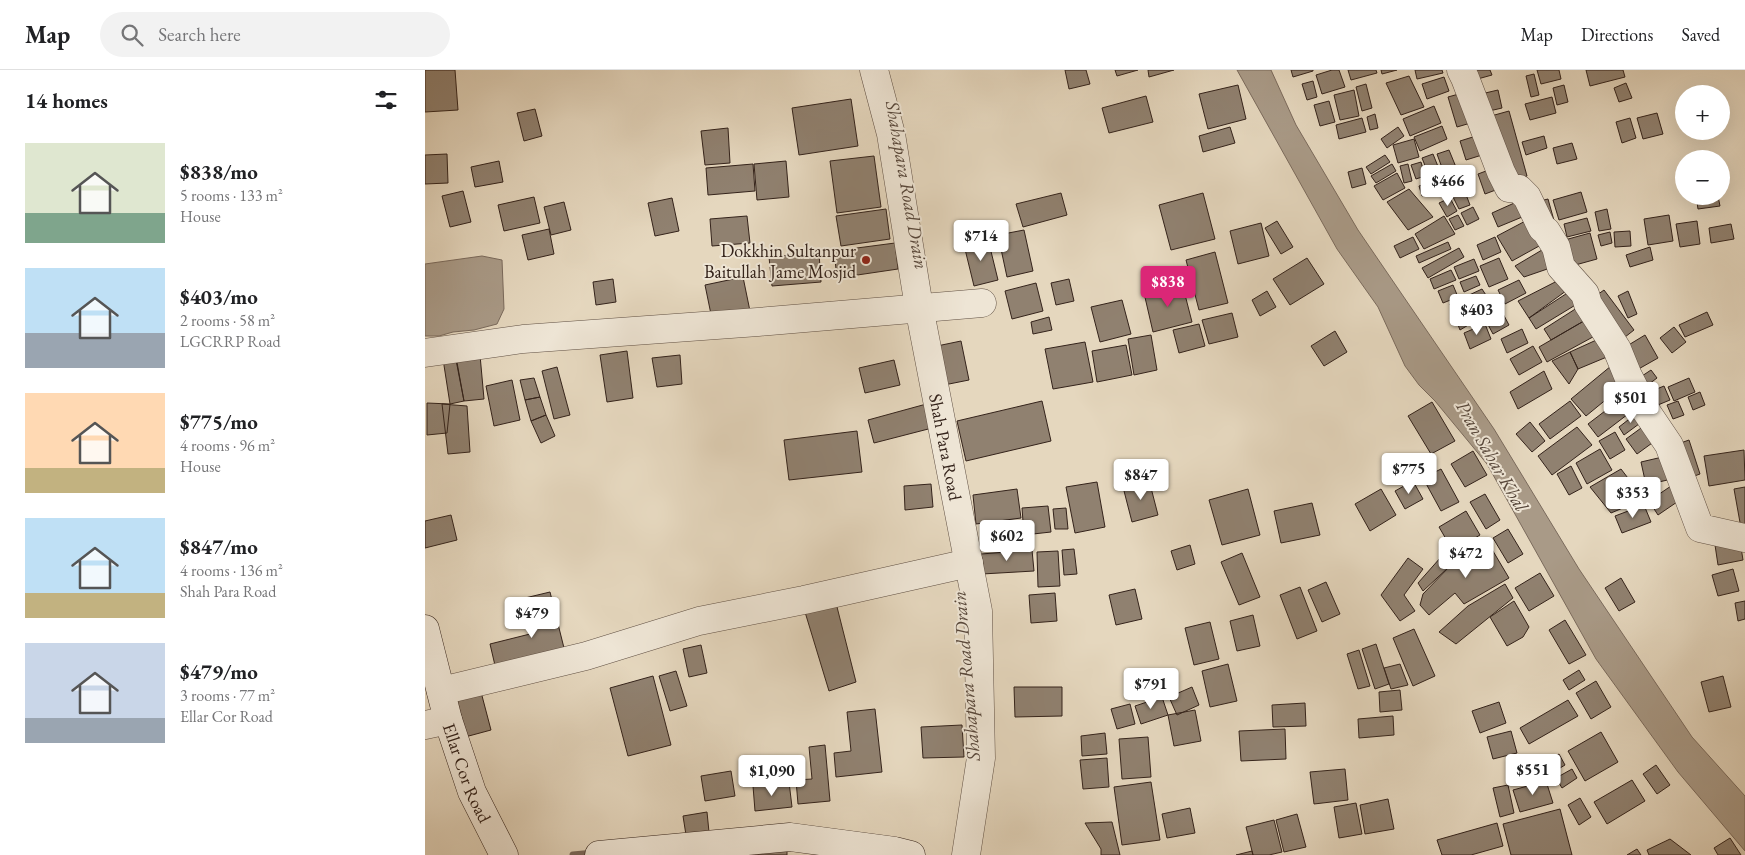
<!DOCTYPE html>
<html lang="en">
<head>
<meta charset="utf-8">
<style>
  :root { --surface:#fff; --page:#f2f2f2; --text:#202124; --muted:#757577; --line:#e0e0e0; --accent:#db2777 }
  body { margin:0; font-family:"EB Garamond",serif; background:var(--page); color:var(--text); height:100vh; display:flex; flex-direction:column; font-size:19px; white-space:nowrap }
  * { box-sizing:border-box; margin:0 }
  p { font-size:16px; color:var(--muted) }
  .icon { flex:none; width:28px; height:28px; fill:none; stroke:currentColor; stroke-width:2; stroke-linecap:round; stroke-linejoin:round }
  .map { position:relative; flex:1; overflow:hidden }
  .drawer { display:flex; flex-direction:column; background:var(--surface); width:425px }
  .drawer>* { flex:none }
  .buttons { position:absolute; left:1250px; top:15px; display:grid; gap:10px }
  .buttons a { display:grid; place-items:center; width:55px; height:55px; border-radius:50%; background:var(--surface); box-shadow:0 5px 20px #0002; font-size:25px }
  .price { position:absolute; translate:-50% -42px; padding:0 11px; border-radius:5px; background:#fff; color:#222; font-size:16px; line-height:32px; filter:drop-shadow(0 1px 2px #0008) }
  .price::after { content:''; position:absolute; left:50%; top:30px; width:15px; height:11px; margin-left:-8px; background:inherit; clip-path:polygon(0 0,100% 0,50% 100%) }
  .price.current { background:var(--accent); color:#fff }
  ul { padding:0; list-style:none }
  li { display:flex; align-items:center; gap:15px; height:125px; padding:0 25px }
  li span { display:grid; place-items:center; flex:none; width:140px; height:100px; border-radius:0px; color:#555 }
  li>.icon { margin-inline-start:auto }
  span .icon { width:60px; height:60px; fill:#fffc; stroke-width:1 }
  li b { font-size:21px }
  h2 { display:flex; justify-content:space-between; align-items:center; height:60px; padding:0 25px; font-size:21px }
  header { display:flex; align-items:center; gap:30px; box-sizing:border-box; height:70px; padding:0 25px; background:var(--surface); border-bottom:1px solid var(--line) }
  header strong { font-size:24px }
  nav { display:flex; gap:28px; margin-inline-start:auto; font-size:18px }
  .search { width:350px; height:45px; background:var(--page); display:flex; align-items:center; gap:12px; box-sizing:border-box; padding:0 18px; border-radius:28px; color:var(--muted); font-size:19px }
  main { display:flex; flex:1; min-height:0 }
  .map>svg:first-child { display:block }
</style>
</head>
<body>
<header>
<strong>Map</strong>
<div class="search"><svg class="icon" aria-label="search" viewBox="0 0 24 24"><circle cx="10" cy="10" r="6"/><path d="M15 15l6 6"/></svg>Search here</div>
<nav><a>Map</a><a>Directions</a><a>Saved</a></nav>
</header>
<main>
<section class="drawer">
<h2>14 homes<svg class="icon" aria-label="filters" viewBox="0 0 24 24"><path d="M4 7h16M4 17h16"/><circle cx="9" cy="7" r="2"/><circle cx="15" cy="17" r="2"/></svg></h2>
<ul>
<li><span style="background:linear-gradient(#dfe7d0 70%,#7fa58c 0)"><svg class="icon" aria-label="home" viewBox="0 0 24 24"><path d="M3 11l9-7 9 7M6 9v11h12V9"/></svg></span><div><b>$838/mo</b><p>5 rooms · 133 m²</p><p>House</p></div></li>
<li><span style="background:linear-gradient(#bfe0f5 65%,#9aa5b1 0)"><svg class="icon" aria-label="home" viewBox="0 0 24 24"><path d="M3 11l9-7 9 7M6 9v11h12V9"/></svg></span><div><b>$403/mo</b><p>2 rooms · 58 m²</p><p>LGCRRP Road</p></div></li>
<li><span style="background:linear-gradient(#ffd9b3 75%,#c2b280 0)"><svg class="icon" aria-label="home" viewBox="0 0 24 24"><path d="M3 11l9-7 9 7M6 9v11h12V9"/></svg></span><div><b>$775/mo</b><p>4 rooms · 96 m²</p><p>House</p></div></li>
<li><span style="background:linear-gradient(#bfe0f5 75%,#c2b280 0)"><svg class="icon" aria-label="home" viewBox="0 0 24 24"><path d="M3 11l9-7 9 7M6 9v11h12V9"/></svg></span><div><b>$847/mo</b><p>4 rooms · 136 m²</p><p>Shah Para Road</p></div></li>
<li><span style="background:linear-gradient(#c9d6e8 75%,#9aa5b1 0)"><svg class="icon" aria-label="home" viewBox="0 0 24 24"><path d="M3 11l9-7 9 7M6 9v11h12V9"/></svg></span><div><b>$479/mo</b><p>3 rooms · 77 m²</p><p>Ellar Cor Road</p></div></li>
</ul>
</section>
<div class="map">
<svg width="1320" height="785" viewBox="0 0 1320 785">
  <rect width="100%" height="100%" fill="#e5d7be"/>
  <filter id="stains"><feTurbulence type="fractalNoise" baseFrequency=".004" numOctaves="4"/><feColorMatrix values="0 0 0 0 .2 0 0 0 0 .09 0 0 0 0 .02 0 0 0 .5 -.17"/></filter>
  <radialGradient id="worn" r=".72"><stop offset=".6" stop-color="#630" stop-opacity="0"/><stop offset="1" stop-color="#630" stop-opacity=".3"/></radialGradient>
  <!-- water -->
  <path fill="#a99a87" stroke="#7a6a5c" d="M812,0H846L871,55L933,160L1069,359L1154,499L1267,667L1320,726V781L1253,702L1171,589L1062,394L1010,331L994,315L980,296L953,237L912,179Z
    M57,186L77,190L79,239L72,254L49,260L28,262L14,266H0V194Z"/>
  <g fill="none" stroke-linecap="round" stroke-linejoin="round">
    <!-- stream -->
    <path stroke="#7a6a5c" stroke-width="7" d="M148,785L169,783"/>
  </g>
  <!-- building -->
  <path fill="#908170" stroke="#34231b" d="M0,0H30L33,40L0,42Z
    M640,0H661L665,14L644,19Z
    M690,0H713L692,6Z
    M723,0H749L724,7Z
    M866,0H888V1L868,7Z
    M907,0H914L920,17L897,24L891,5Z
    M923,0H951L952,3L926,10Z
    M956,0H972L957,4Z
    M990,0H1017L1018,3L992,9Z
    M1046,0H1065L1067,5L1049,10Z
    M1112,0H1134L1136,9L1116,14Z
    M1161,0H1198L1200,7L1165,16Z
    M1109,4L1114,25L1106,27L1101,6Z
    M984,6L999,37L976,45L961,13Z
    M1019,7L1024,21L1002,29L997,14Z
    M888,11L892,27L882,30L877,14Z
    M1201,13L1207,28L1194,32L1189,18Z
    M941,14L947,38L937,41L931,17Z
    M813,15L821,49L783,59L774,24Z
    M1139,15L1143,32L1132,35L1128,18Z
    M929,20L934,46L915,50L909,25Z
    M1073,20L1077,38L1060,42L1056,24Z
    M1041,22L1049,52L1032,57L1023,27Z
    M721,26L728,52L684,63L677,38Z
    M1127,27L1131,43L1105,50L1100,34Z
    M426,29L433,76L374,85L367,38Z
    M904,31L910,52L895,56L889,35Z
    M1009,36L1016,53L985,66L978,49Z
    M110,39L117,66L99,71L92,43Z
    M1084,41L1102,106L1085,111L1066,46Z
    M1232,43L1238,64L1218,69L1212,48Z
    M950,44L953,58L945,60L942,47Z
    M937,48L941,62L914,69L911,55Z
    M1205,48L1211,68L1197,73L1191,52Z
    M1017,56L1022,69L995,81L989,67Z
    M805,57L810,73L778,82L774,66Z
    M973,57L979,66L962,78L956,69Z
    M303,58L305,93L280,95L276,61Z
    M1051,66L1057,85L1041,90L1035,71Z
    M1119,66L1122,78L1101,85L1097,72Z
    M989,69L994,87L973,93L968,75Z
    M1147,73L1152,89L1132,94L1128,78Z
    M1024,80L1033,102L1020,106L1012,84Z
    M22,84L23,113L0,114V85Z
    M1008,84L1016,104L1005,108L997,88Z
    M960,85L965,92L946,104L941,97Z
    M449,86L456,137L412,143L405,91Z
    M74,91L78,112L50,117L46,97Z
    M361,91L364,127L332,130L329,94Z
    M996,92L1000,106L991,109L986,95Z
    M328,94L330,121L283,125L281,98Z
    M967,94L971,101L951,113L946,106Z
    M983,94L987,111L979,113L975,96Z
    M937,98L941,114L927,118L923,102Z
    M1069,98L1076,118L1060,124L1053,104Z
    M972,103L980,118L958,130L949,116Z
    M1037,103L1041,120L1021,125L1017,108Z
    M1014,109L1017,119L997,126L994,116Z
    M984,119L1008,147L983,160L962,132Z
    M38,121L46,152L25,157L17,126Z
    M1040,122L1045,135L1034,139L1028,127Z
    M1156,122L1162,142L1134,150L1128,130Z
    M636,123L642,145L598,157L591,134Z
    M778,123L790,169L746,180L734,135Z
    M1271,126H1293L1295,136L1273,139Z
    M109,127L115,153L79,161L73,135Z
    M247,128L254,161L230,166L223,133Z
    M1025,128L1032,141L1022,147L1014,133Z
    M1123,129L1130,154L1111,132Z
    M1096,130L1102,145L1073,157L1067,143Z
    M139,132L146,160L126,165L119,137Z
    M1048,137L1054,149L1042,155L1036,143Z
    M461,139L465,169L416,176L411,146Z
    M1182,139L1186,159L1174,161L1170,142Z
    M1033,145L1039,156L1030,160L1024,149Z
    M1244,145L1248,171L1223,175L1219,149Z
    M322,146L325,173L287,176L285,149Z
    M1019,146L1030,164L999,179L990,164Z
    M1108,147L1125,170L1087,191L1072,166Z
    M1162,148L1166,161L1142,167L1139,154Z
    M852,151L868,177L856,184L840,158Z
    M1272,151L1275,174L1255,177L1251,154Z
    M836,153L844,186L813,194L805,161Z
    M1306,154L1309,169L1286,173L1284,158Z
    M124,159L129,184L103,190L97,165Z
    M599,160L608,201L582,207L573,165Z
    M1205,161L1206,176L1190,177L1189,162Z
    M1185,162L1187,173L1176,176L1173,165Z
    M1165,163L1172,189L1143,197L1136,171Z
    M988,167L994,179L975,188L969,176Z
    M1070,167L1076,182L1058,190L1052,175Z
    M563,169L573,210L549,216L539,175Z
    M1023,172L1026,179L994,193L991,186Z
    M470,173L473,199L412,208L409,181Z
    M1122,177L1131,196L1099,207L1090,196Z
    M1225,177L1228,190L1205,197L1201,185Z
    M1034,178L1039,187L1003,208L997,198Z
    M790,182L803,233L774,240L761,190Z
    M394,183L396,212L347,216L344,187Z
    M882,188L899,214L865,235L848,209Z
    M1074,188L1083,209L1064,217L1055,196Z
    M1049,189L1054,201L1034,209L1029,197Z
    M1026,200L1031,210L1009,219L1005,209Z
    M1051,206L1055,215L1039,222L1035,212Z
    M318,207L326,246L288,254L280,215Z
    M1138,208L1145,218L1104,248L1093,231Z
    M188,209L191,232L171,235L168,212Z
    M644,209L649,231L631,235L626,213Z
    M1094,210L1101,223L1080,234L1073,220Z
    M611,213L618,241L587,249L580,221Z
    M757,213L767,252L728,262L719,223Z
    M1028,215L1033,227L1018,233L1013,221Z
    M1057,219L1070,239L1035,260L1025,234Z
    M1147,220L1157,231L1111,259L1104,248Z
    M1179,220L1209,260L1195,271L1165,230Z
    M842,221L851,237L835,246L827,230Z
    M1203,221L1212,244L1203,248L1193,226Z
    M697,230L706,264L675,272L666,237Z
    M1155,236L1164,248L1126,270L1119,259Z
    M1076,240L1084,255L1068,264L1060,249Z
    M1282,242L1288,255L1260,267L1254,255Z
    M807,243L813,267L784,274L777,250Z
    M624,247L627,260L608,264L606,252Z
    M1164,248L1177,262L1122,292L1114,277Z
    M774,254L780,276L754,283L748,260Z
    M1060,254L1066,269L1045,279L1039,263Z
    M1249,257L1261,272L1247,283L1235,268Z
    M1097,259L1103,273L1082,283L1076,269Z
    M910,261L922,282L899,296L886,276Z
    M726,265L732,300L709,305L703,269Z
    M1220,265L1233,288L1210,301L1197,279Z
    M1178,267L1189,284L1153,299L1145,282Z
    M536,271L544,310L519,315L512,276Z
    M660,272L668,312L628,319L620,279Z
    M701,275L707,305L672,312L667,281Z
    M1108,276L1117,292L1094,305L1085,289Z
    M202,281L208,328L182,332L175,285Z
    M1145,282L1153,299L1144,314L1127,291Z
    M55,285L59,329L39,331L31,290Z
    M255,285L257,314L232,317L227,288Z
    M31,287L39,331L25,334L18,289Z
    M469,290L475,315L440,323L434,298Z
    M1186,296L1200,314L1161,346L1146,329Z
    M132,297L145,345L129,349L117,301Z
    M1226,300L1232,308L1220,317L1214,308Z
    M1119,301L1127,319L1093,339L1085,322Z
    M109,308L115,327L100,330L95,310Z
    M1264,308L1270,322L1249,331L1243,317Z
    M87,310L95,350L69,356L61,316Z
    M1239,316L1245,330L1228,337L1222,323Z
    M1275,322L1280,335L1268,340L1263,327Z
    M1201,325L1211,338L1173,367L1163,354Z
    M115,327L121,345L106,351L100,330Z
    M617,331L626,371L541,391L532,351Z
    M1145,331L1156,346L1125,369L1114,354Z
    M1253,331L1259,345L1248,349L1242,335Z
    M1007,332L1030,371L1006,384L983,346Z
    M2,333L25,334L22,363L2,365Z
    M505,333L511,357L449,373L443,350Z
    M17,334L42,336L45,382L23,384Z
    M1212,343L1218,351L1199,365L1194,357Z
    M121,345L130,366L116,373L106,351Z
    M1105,352L1120,371L1107,382L1091,364Z
    M1223,353L1234,368L1212,384L1201,369Z
    M1152,357L1167,375L1127,405L1113,386Z
    M432,361L437,402L364,410L359,370Z
    M1190,362L1200,380L1185,389L1174,371Z
    M1264,370L1275,404L1261,409L1250,375Z
    M1175,379L1187,400L1162,414L1151,393Z
    M1319,380L1320,410L1284,416L1279,386Z
    M1048,381L1062,405L1040,417L1026,394Z
    M1246,385L1251,408L1221,415L1216,392Z
    M1146,396L1157,418L1144,425L1132,404Z
    M1016,399L1034,432L1016,441L998,408Z
    M1196,399L1219,429L1186,443L1165,417Z
    M724,410L733,445L707,452L698,417Z
    M988,411L998,429L980,439L970,421Z
    M672,412L680,457L650,463L641,417Z
    M506,414L508,437L480,440L479,416Z
    M1229,415L1231,424L1223,425L1222,417Z
    M1246,416L1255,430L1233,445L1224,431Z
    M1320,417V457L1316,458L1309,419Z
    M592,419L596,448L551,454L548,425Z
    M823,419L835,465L797,475L784,430Z
    M956,419L971,445L945,461L930,434Z
    M1060,424L1075,450L1061,459L1045,432Z
    M887,433L895,465L856,473L849,441Z
    M1219,435L1226,452L1197,463L1190,446Z
    M623,436L626,462L599,465L597,438Z
    M641,438L643,459H630L628,439Z
    M1041,441L1055,465L1028,481L1014,457Z
    M26,445L32,470L0,478V451Z
    M1083,459L1098,484L1083,493L1068,468Z
    M1062,471L1084,508L1039,534L1030,523L1004,545L995,535L998,524L1026,495Z
    M1315,471L1318,490L1293,495L1290,475Z
    M765,475L770,494L752,500L746,481Z
    M649,479L652,504L639,505L637,480Z
    M607,480L609,501L557,504L556,484Z
    M633,481L635,516L613,517L612,482Z
    M817,483L835,527L814,535L796,492Z
    M1016,487L1026,495L998,521L993,513Z
    M983,488L998,499L979,525L990,541L975,551L956,525Z
    M1308,499L1314,521L1293,526L1287,505Z
    M1115,503L1129,526L1104,541L1090,518Z
    M1196,508L1210,532L1194,541L1180,518Z
    M901,512L915,544L897,552L883,520Z
    M1080,514L1088,528L1031,574L1014,562L1043,536Z
    M875,517L892,561L872,569L855,525Z
    M710,519L717,549L691,555L684,525Z
    M125,522L141,586L72,604L65,574L109,563L100,528Z
    M630,523L632,551L606,553L604,525Z
    M1089,531L1104,557L1098,567L1082,576L1065,547Z
    M1320,531V549L1313,551L1310,533Z
    M411,533L431,612L404,621L380,542Z
    M828,545L835,576L812,581L805,551Z
    M1140,550L1161,585L1144,594L1124,560Z
    M785,552L794,589L769,595L760,558Z
    M989,559L1010,606L988,616L968,568Z
    M951,574L964,614L950,619L937,579Z
    M276,575L282,603L264,607L258,579Z
    M934,580L945,616L933,619L922,584Z
    M803,594L812,631L785,637L777,601Z
    M975,594L983,615L966,619L959,598Z
    M1154,600L1160,610L1144,620L1138,610Z
    M251,601L262,636L245,641L234,606Z
    M228,606L246,675L203,686L185,618Z
    M1298,606L1306,637L1284,642L1276,612Z
    M1171,611L1186,637L1166,649L1151,623Z
    M589,617H637V646L590,647Z
    M767,617L774,635L752,645L744,627Z
    M975,620L977,640L955,642L954,622Z
    M56,622L66,660L40,667L30,630Z
    M737,627L743,645L716,654L710,636Z
    M1143,630L1153,646L1104,674L1095,658Z
    M1074,632L1081,653L1055,663L1047,641Z
    M880,633L881,656L848,657L847,635Z
    M705,634L710,654L692,659L686,639Z
    M450,639L457,702L411,707L409,683L426,681L422,642Z
    M770,640L776,671L749,676L743,645Z
    M968,646L969,665L934,668L933,649Z
    M537,655L539,687L498,688L496,657Z
    M860,659L861,689L816,691L814,661Z
    M1086,661L1092,683L1068,689L1062,667Z
    M1176,662L1193,692L1160,711L1143,681Z
    M680,663L682,684L657,686L656,666Z
    M723,667L726,707L697,709L694,669Z
    M400,675L405,731L373,734L371,710L387,709L384,677Z
    M1134,684L1140,695L1125,704L1119,693Z
    M682,688L684,717L658,719L655,690Z
    M1231,695L1245,715L1232,724L1218,704Z
    M920,699L923,730L889,734L885,702Z
    M1147,699L1152,708L1137,718L1131,708Z
    M306,701L310,726L280,731L276,706Z
    M1207,710L1220,731L1182,754L1169,732Z
    M1121,711L1128,733L1095,742L1088,720Z
    M364,712L367,737L330,741L328,716Z
    M726,712L735,770L697,775L689,717Z
    M1083,715L1089,743L1075,747L1068,718Z
    M1155,728L1166,747L1154,755L1143,735Z
    M963,729L969,759L940,764L935,735Z
    M931,733L937,764L914,768L909,737Z
    M765,738L770,763L742,768L737,744Z
    M1135,739L1147,785H1086L1078,754Z
    M282,742L284,762L261,765L258,746Z
    M872,744L881,777L859,782L851,750Z
    M849,750L857,782L844,785H828L821,757Z
    M687,752L695,785H676V779L660,753Z
    M1072,753L1078,776L1046,785H1017L1012,770Z
    M1305,768L1316,785H1293L1289,778Z
    M1245,769L1266,785H1224L1222,780Z
    M330,772L362,773V785H330Z
    M1212,779L1216,785H1202Z
    M827,781L828,785H811Z"/>
  <g fill="none" stroke-linecap="round" stroke-linejoin="round">
    <!-- minor casing -->
    <g stroke="#605044" stroke-width="29">
      <path id="minor" d="M0,283L98,269L333,252L557,233"/>
    </g>
    <!-- tertiary casing -->
    <g stroke="#605044" stroke-width="29">
      <g id="tertiary">
        <path id="s1" d="M449,0L466,64L494,237L553,541L556,688L541,785"/>
        <path d="M1036,0L1040,8L1076,102L1084,118L1094,119L1102,127L1117,158L1121,161L1131,177L1136,197L1160,224L1163,234L1192,279L1203,306L1221,341L1244,375L1275,458L1320,468"/>
        <path d="M16,621L161,586L274,551L379,530L544,493"/>
        <path d="M0,655L23,650"/>
      </g>
    </g>
    <!-- secondary casing -->
    <g stroke="#34231b" stroke-width="29">
      <g id="secondary">
        <path id="s2" d="M0,559L23,650L47,722L79,785"/>
        <path d="M174,785L365,767L470,781L486,785"/>
      </g>
    </g>
    <!-- minor -->
    <use href="#minor" stroke="#eee5d5" stroke-width="28"/>
    <!-- tertiary -->
    <use href="#tertiary" stroke="#eee5d5" stroke-width="28"/>
    <!-- secondary -->
    <use href="#secondary" stroke="#eee5d5" stroke-width="28"/>
  </g>
  <!-- markers -->
  <circle fill="#8f2418" stroke="#eee5d5" stroke-width="2" cx="441" cy="190" r="5"/>
  <g text-anchor="middle" dominant-baseline="central" stroke-width="4" stroke-linejoin="round" paint-order="stroke">
    <!-- poi labels -->
    <g font-size="18" fill="#34231b" stroke="#eee5d5" text-anchor="end">
      <text x="431" y="180">Dokkhin Sultanpur<tspan x="431" dy="21">Baitullah Jame Mosjid</tspan></text>
    </g>
    <!-- street labels -->
    <g font-size="18" fill="#34231b" stroke="#eee5d5">
      <text stroke="none"><textPath href="#s1" startOffset="384">Shah Para Road</textPath></text>
      <text stroke="none"><textPath href="#s2" startOffset="150">Ellar Cor Road</textPath></text>
    </g>
    <!-- water labels -->
    <g font-size="19" font-style="italic" fill="#57473b" stroke="#eee5d5">
      <text transform="translate(482 115) rotate(80)">Shahapara Road Drain</text>
      <text transform="translate(1067 386) rotate(60)">Pran Sahar Khal</text>
      <text transform="translate(541 606) rotate(-95)">Shahapara Road Drain</text>
    </g>
  </g>
  <rect width="100%" height="100%" filter="url(#stains)"/>
  <rect width="100%" height="100%" fill="url(#worn)"/>
</svg>
<div class="buttons">
<a>+</a>
<a>−</a>
</div>
<b class="price" style="left:1023px;top:137px">$466</b>
<b class="price" style="left:556px;top:192px">$714</b>
<b class="price current" style="left:743px;top:238px">$838</b>
<b class="price" style="left:1052px;top:266px">$403</b>
<b class="price" style="left:1206px;top:354px">$501</b>
<b class="price" style="left:984px;top:425px">$775</b>
<b class="price" style="left:716px;top:431px">$847</b>
<b class="price" style="left:1208px;top:449px">$353</b>
<b class="price" style="left:582px;top:492px">$602</b>
<b class="price" style="left:1041px;top:509px">$472</b>
<b class="price" style="left:107px;top:569px">$479</b>
<b class="price" style="left:726px;top:640px">$791</b>
<b class="price" style="left:1108px;top:726px">$551</b>
<b class="price" style="left:347px;top:727px">$1,090</b>
</div>
</main>
</body>
</html>
